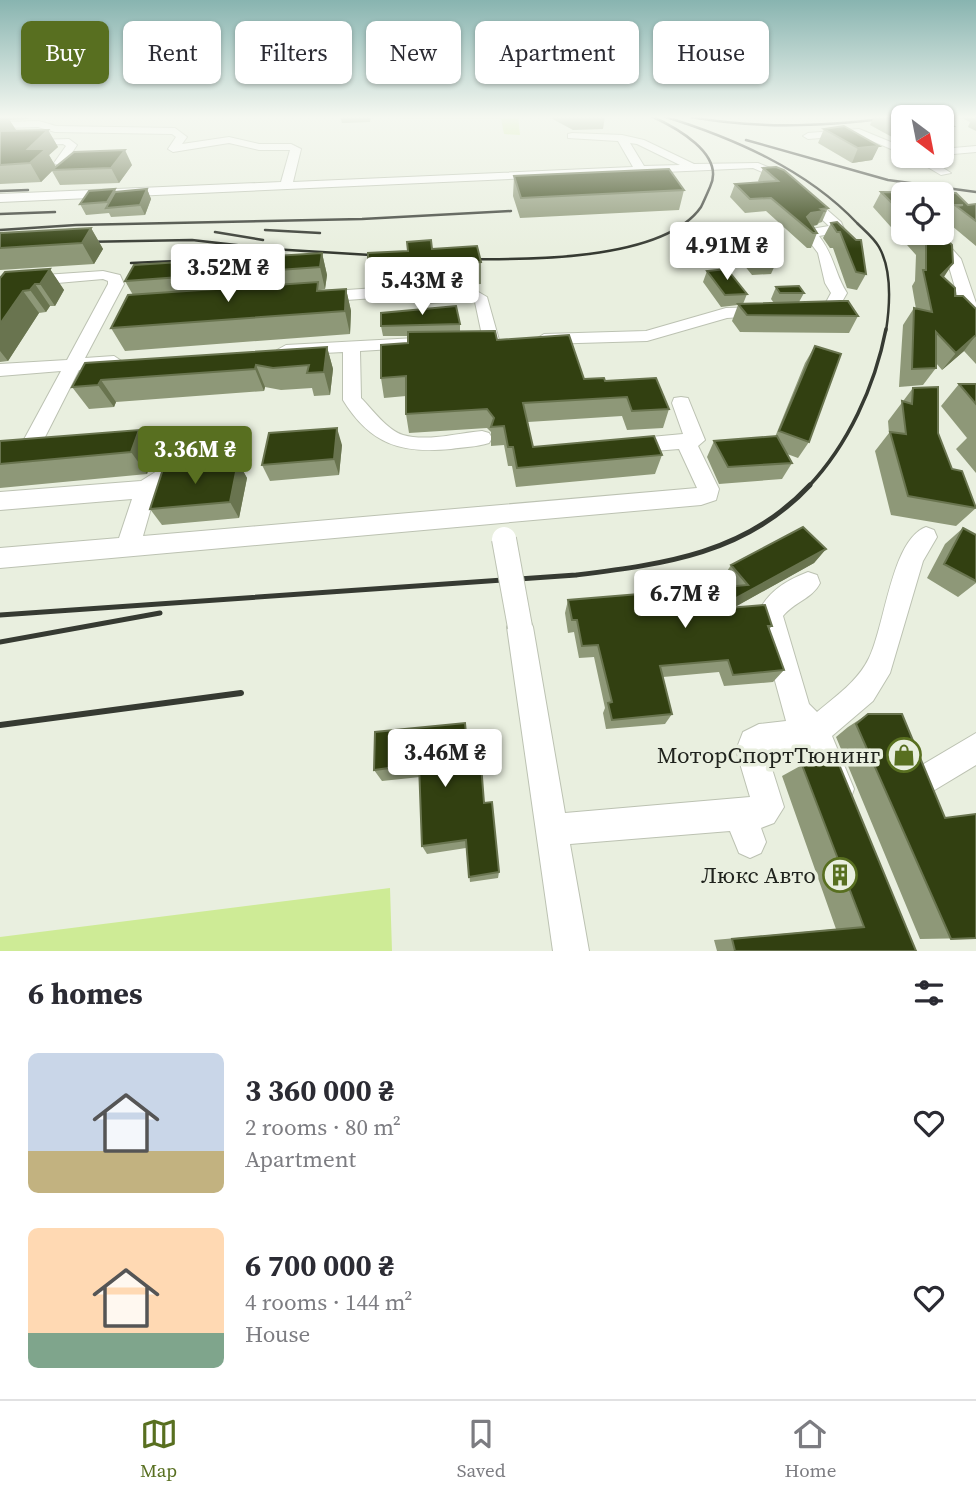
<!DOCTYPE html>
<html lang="en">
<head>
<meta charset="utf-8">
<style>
  :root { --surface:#fff; --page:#f7f7f7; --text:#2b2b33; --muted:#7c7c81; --line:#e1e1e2; --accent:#586f20 }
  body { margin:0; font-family:"Source Serif 4",serif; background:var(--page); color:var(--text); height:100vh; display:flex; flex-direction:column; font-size:26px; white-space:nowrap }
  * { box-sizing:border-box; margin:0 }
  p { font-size:23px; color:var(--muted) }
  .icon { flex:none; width:38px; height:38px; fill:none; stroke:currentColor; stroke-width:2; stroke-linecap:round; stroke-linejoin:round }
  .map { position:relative; height:951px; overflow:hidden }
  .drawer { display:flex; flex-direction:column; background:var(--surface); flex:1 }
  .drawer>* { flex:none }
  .guide { position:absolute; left:21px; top:21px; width:934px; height:63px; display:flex; gap:14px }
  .needle { width:46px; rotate:148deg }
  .tools { position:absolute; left:891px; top:105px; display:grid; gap:14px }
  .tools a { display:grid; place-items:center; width:63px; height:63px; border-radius:10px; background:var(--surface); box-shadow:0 2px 5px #0004; font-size:35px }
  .price { position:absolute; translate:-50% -60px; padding:0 16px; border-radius:7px; background:#fff; color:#222; font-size:23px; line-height:46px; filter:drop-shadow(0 2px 4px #0008) }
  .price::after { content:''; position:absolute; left:50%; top:42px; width:21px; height:16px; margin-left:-10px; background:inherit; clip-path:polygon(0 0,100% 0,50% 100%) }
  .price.on { background:var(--accent); color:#fff }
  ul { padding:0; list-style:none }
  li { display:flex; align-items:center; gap:21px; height:175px; padding:0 28px }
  li span { display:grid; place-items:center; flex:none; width:196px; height:140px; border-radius:10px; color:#555 }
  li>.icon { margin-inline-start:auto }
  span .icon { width:84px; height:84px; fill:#fffc; stroke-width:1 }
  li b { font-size:30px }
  h2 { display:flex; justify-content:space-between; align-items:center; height:84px; padding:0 28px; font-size:30px }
  .chip { padding:0 24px; border-radius:10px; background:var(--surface); box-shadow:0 2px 5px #0004; font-size:24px; line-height:63px }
  .chip.on { background:var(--accent); color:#fff }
  .menu { display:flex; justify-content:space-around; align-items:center; height:98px; border-top:2px solid var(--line); background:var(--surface); font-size:19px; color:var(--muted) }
  .menu a { display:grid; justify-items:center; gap:4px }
  .menu .on { color:var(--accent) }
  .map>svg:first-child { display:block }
</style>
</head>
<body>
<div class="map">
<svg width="976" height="951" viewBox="0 0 976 951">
  <rect width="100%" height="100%" fill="#e9efdf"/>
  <!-- green -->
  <path fill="#ceeb96" d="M394,116H518L520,135L504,134L501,119H403Z
    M390,888L392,951H0V937Z"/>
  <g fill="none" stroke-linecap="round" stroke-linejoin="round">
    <!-- minor casing -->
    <g stroke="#bcc2b2" stroke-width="2">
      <path id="minor" d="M39,121L56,126L175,128L187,137L182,144L229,137L259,144H291L301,149L293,182L633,167L618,141L568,138V134L572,133L622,135L644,140L694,164L758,163L787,175L841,222L844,229L842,232L819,236C835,257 834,272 847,293L835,314H808L806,311L808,308L824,306L831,293L825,283L818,253L803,233L805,230L829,226L779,179L753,168L0,202V194L281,182L290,150H259L229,143L173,152L168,149L176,137L172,134L55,132L38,127L0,128V122ZM630,143L637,144L680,165L644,166Z
        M859,129L903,147V154L858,135L808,139L803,136L808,133Z
        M69,139L77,145L64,165L60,166L54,163L66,146L63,144L0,147V141Z
        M976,146V152L942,155V149Z
        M918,156H929V159L951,173L941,175L919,162Z
        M924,233H938L961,259L976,303V322L970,320L959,301L947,260Z
        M103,271L120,275L124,284L85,358L114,356L123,362L114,368L79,370L42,443L53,446L56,451L53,456L46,458L24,454L21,445L61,371L0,376V364L67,360L108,284V281L103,279L0,288V278Z
        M418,285L434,293L475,290L487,297L499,340L497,344L491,345L483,340L475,302L472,300L431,303L415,295L319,302L311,297L319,292Z
        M764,307L770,309L772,312L770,315L727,318L647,341L544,344L536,339L544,334L646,331L726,308Z
        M435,337L443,342L441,346L360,351L361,398C373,410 387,430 403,435C427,442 458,433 482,431L489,433L492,438L489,443C477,447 463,447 451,449C401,454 370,444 343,400V352L286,355L277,350L286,345Z
        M681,397L688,398L690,403L705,440L698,446L719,489L716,500L701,505L0,568V548L119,538L132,499L0,510V492L141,481L173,461L241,452L248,455L251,460L248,465L178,476L155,494L143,536L697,488L679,449L629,453L622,451L619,446L622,441L629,439L683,434L672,403L674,398Z
        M163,435L170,437L173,442L170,447L120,452L113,450L110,445L113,440Z
        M926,527L934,530L937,537L923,561L890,673L873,701L832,736L854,789L850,800L839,804L828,800L808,747L767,753L784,807L774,823L761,828L766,842L761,853L750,858L739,853L730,831L570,844L589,951H553L507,627L511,618L520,615L529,618L533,627L565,813L750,797L736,750L743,732L759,724L786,721L757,615C767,592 785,581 808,572L817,575L820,583C813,598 793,603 783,616L809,704L817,712C836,696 858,681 869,658C885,627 891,540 926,527Z
        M976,733V765L933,791L922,787L918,776L922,765Z"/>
    </g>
    <!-- minor -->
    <use href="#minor" fill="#fff" fill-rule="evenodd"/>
    <!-- rail-far3 -->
    <path stroke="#363a32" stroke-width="2.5" d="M663,116C733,138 806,169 857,223C864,230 874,238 879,247C892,270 890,305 886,331
      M691,117C763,130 832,126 904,116
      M746,140L888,180L976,192
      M0,191L28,190
      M0,214L55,212
      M0,230L76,225L362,219L511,211
      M265,230L320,233
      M215,232L263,240
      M80,242L192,240L272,249L387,256
      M460,259C520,260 663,262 701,207C704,201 707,194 710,187C726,154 675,127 651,116
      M131,263L266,257"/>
    <!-- rail-far2 -->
    <path stroke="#363a32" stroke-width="3.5" d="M808,487C848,445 875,386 886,329"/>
    <!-- rail-far1 -->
    <path stroke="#363a32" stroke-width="5" d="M0,615L576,575C664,564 746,554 810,485
      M0,642L160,613"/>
    <!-- rail -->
    <path stroke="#363a32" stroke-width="6" d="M0,725L241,693"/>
    <!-- minor-bridge casing -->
    <g stroke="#bcc2b2" stroke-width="26" stroke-linecap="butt">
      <path id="minor-bridge" d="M504,539L520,627"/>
    </g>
    <!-- minor-bridge -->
    <use href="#minor-bridge" stroke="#fff" stroke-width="24"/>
  </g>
  <!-- wall -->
  <path fill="#8e9878" d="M0,116H31L28,119L9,120L16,130H48L58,147L49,155L56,167L132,165L119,183L60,185L52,171L41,182L0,184Z
    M340,116H371L370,122L342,123Z
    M547,116H605L603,129L573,130Z
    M874,116H933L903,117V143L870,125Z
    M958,116H976V131L968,127L970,122Z
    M824,129L879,146L872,160L852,163L818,143Z
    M763,168L828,208L822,222L819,223L817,225L813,226L817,233L811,248H807L766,211L745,213L730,197L735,184L759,182L758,181Z
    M514,176L684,190L679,210L520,218L513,196Z
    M115,189L116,192L147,189L151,199L145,215L111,217L109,213L86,215L80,204Z
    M881,192L956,193L968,205L976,204V246L946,221H942V194H903V233H940L943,277L955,296L976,309V364L964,351L942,370L936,363V368L923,385L899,387L903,325L914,308L916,309L912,286L915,281L916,255L873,207Z
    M831,223L856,240L866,274L857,290L847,288L833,248H830L823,238Z
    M91,228L103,249L94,264L0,270V233Z
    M432,249L481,262V284L461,285V291L436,290L430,285L421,282L372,286L368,264Z
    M744,249L776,263L771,274L752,275L740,260Z
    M322,253L327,275L325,289L320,290L346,289L351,311L350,334L125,351L111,328L133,295L125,281Z
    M50,269L64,290L55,306H50L46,312L39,313L8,361L0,362V278Z
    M707,271L747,294L743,304L774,303L771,299L776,287L804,293L799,302L858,316L849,333L740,332L732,321L738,305L721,307L703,282Z
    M460,324V331L497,340L584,379L605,381L669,409L663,428L627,430L622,416L528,422L533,447L662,455L655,474L516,487L512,466H508L504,445L491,446V432L487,428L409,433L406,414V396L384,398L381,378L408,343V336H383L381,326Z
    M815,346L809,442L798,458L787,454L792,463L782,479L719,484L707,457L714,441L775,437L805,363Z
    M327,347L333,369L330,395L314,396L312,388L281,390L265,387L264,391L116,402L114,407L89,409L72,387L85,363Z
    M959,384H976V473L956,449L967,438L941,406Z
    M913,388L938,433L952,469L976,508L956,526L891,515L875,451L889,433L888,421Z
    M0,441L154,452L147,474L0,488Z
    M342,445L339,475L270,481L262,465Z
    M238,462L247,478L239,518L162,525L150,509Z
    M963,528L976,535V583L958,597L927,578L945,544Z
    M826,549L814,563L733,608L772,626L769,629L784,670L773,682L724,686L719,672L663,677L672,714L665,724L606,729L603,713L605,708L594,657L579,658L574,632L568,633L565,613L568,600L729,586L722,579L731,565Z
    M868,714L945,818L976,938L920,939L836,737L848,727Z
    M375,732L469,765L484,803L499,872L498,878L470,882L466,848L427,854L422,846L420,777L382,781L374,770Z
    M802,765L916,951H717L714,940L836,929L782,776Z"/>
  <!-- shaded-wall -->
  <path fill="#69744f" d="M3,116H7L16,130L0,139V118Z
    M953,126L945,139L942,140V127Z
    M48,130L58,147L49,155L56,167L41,182L30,163L28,149Z
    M879,146L872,160L852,163L858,148Z
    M125,150L132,165L119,183L111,168Z
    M147,189L151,199L145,215L140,205Z
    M824,211L817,225L805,227L807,217L811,213Z
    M91,228L103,249L94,264L82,243Z
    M322,253L327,275L325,289L320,267Z
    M953,263L942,280L941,275Z
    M50,269L64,290L55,306L40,284Z
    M35,284L50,306L46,312L30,290Z
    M346,289L351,311L350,334L345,311Z
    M23,291L39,313L8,361L0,351V324Z
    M976,335L964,351L942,370L956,353Z
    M327,347L333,369L330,395L324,372Z
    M256,365L265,387L264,391L255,369Z
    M101,380L116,402L114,407L98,385Z
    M337,428L342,445L339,475L334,459Z
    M139,430L154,452L147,474L131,452Z
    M238,462L247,478L239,518L230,502Z
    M826,549L814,563L708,622L716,609Z"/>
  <!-- building -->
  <path fill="#324011" stroke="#69744f" stroke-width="2" d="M885,116H933L936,117H903V125Z
    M942,120L953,126L942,127Z
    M844,126L879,146L858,148L824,129Z
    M48,130L28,149H46L30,163L0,165V131Z
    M125,150L111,168L52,170L74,152Z
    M776,167L784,170L828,208L821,209L824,211L811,213L807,217L817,233H813L771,198L750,199L735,184L778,181L763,168Z
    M669,169L684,190L521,198L514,176Z
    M115,189L107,202L80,204L89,191Z
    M147,189L140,205L106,208L115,192Z
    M881,192L956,193L968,205L976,204V221L956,206L963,205H942V194H903V214Z
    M837,222L856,240H861L866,274L856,272L840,232H837L831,223Z
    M91,228L82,243L0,248V233Z
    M920,233H940L952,245L953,263L941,275L955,288V296H963L976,309V335L956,353L936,332V368L912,369L914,308L932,312L923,270H926V239Z
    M431,240L432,249L477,246L481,262L459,263L461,269H434L429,263L419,261L368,264V253L408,251L407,242Z
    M763,248L776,263L756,264L744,249Z
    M322,253L320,267L125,281L134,265Z
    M50,269L40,284H35L30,290L23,291L0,324V278L5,272Z
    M727,269L747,294L725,295L707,271Z
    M318,282L317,291L346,289L345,311L111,328L128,295Z
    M799,286L804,293H780L776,287Z
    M840,301H848L858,316L747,315L738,304Z
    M456,306L460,324L381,326V313Z
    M495,331L497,340L569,335L584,379L604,378L605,381L656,378L669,409L632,411L627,397L523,403L533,447L654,436L662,455L517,468L513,447H508L504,426L491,427L494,418L487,409L406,414V376L381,378V345L408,343V332Z
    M815,346L841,354L809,442L779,431Z
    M327,347L324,372L307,373L309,365L273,368L256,365L255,369L101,380L98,385L72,387L85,363Z
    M959,384H976V404Z
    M938,387V433L952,469L962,471L976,508L908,496L890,432L906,434L902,401L912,404L913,388Z
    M337,428L334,459L262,465L269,433Z
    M139,430L131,452L0,464V441Z
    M777,436L792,463L728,467L714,441Z
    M238,462L230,502L150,509L163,469Z
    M803,527L826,549L716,609L765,605L772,626H768L784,670L733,675L728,660L660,666L672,714L612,720L608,703L612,702L598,645L582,646L577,620H572L568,600L748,585L731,565Z
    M963,528L976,535V581L944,564Z
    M868,714H902L945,818L976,814V938L951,939L856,724Z
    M465,723L469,765L481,764L484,803L492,802L499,872L469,877L466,840L422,846L419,764L374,770L375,732Z
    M838,762L916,951H735L732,939L864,927L802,765Z"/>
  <!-- sky -->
  <linearGradient id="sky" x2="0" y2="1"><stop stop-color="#88b4b0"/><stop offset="0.47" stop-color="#f5f8f1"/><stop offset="1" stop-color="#f5f8f1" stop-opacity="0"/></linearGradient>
  <rect width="976" height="249" fill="url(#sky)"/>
  <!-- icons -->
  <defs>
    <g id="shop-ring" transform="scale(1.75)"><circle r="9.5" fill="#e9efdf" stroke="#586f20" stroke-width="1.5"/><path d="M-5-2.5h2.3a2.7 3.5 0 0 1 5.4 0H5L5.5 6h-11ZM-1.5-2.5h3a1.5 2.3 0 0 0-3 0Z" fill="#586f20"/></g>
    <g id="building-ring" transform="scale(1.75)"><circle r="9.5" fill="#e9efdf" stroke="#586f20" stroke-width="1.5"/><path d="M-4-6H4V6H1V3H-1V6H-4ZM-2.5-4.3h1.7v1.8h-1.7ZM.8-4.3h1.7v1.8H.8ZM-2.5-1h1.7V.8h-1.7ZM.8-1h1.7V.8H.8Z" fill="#586f20"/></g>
  </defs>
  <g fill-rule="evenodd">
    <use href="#shop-ring" x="904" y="755"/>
    <use href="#building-ring" x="840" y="875"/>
  </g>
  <g text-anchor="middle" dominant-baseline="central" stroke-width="7" stroke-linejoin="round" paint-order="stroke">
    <!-- near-poi labels -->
    <g font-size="23" fill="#20231d" stroke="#e9efdf" text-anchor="end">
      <text x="880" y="755">МоторСпортТюнинг</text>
      <text x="816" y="875">Люкс Авто</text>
    </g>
  </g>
</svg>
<div class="tools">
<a><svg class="needle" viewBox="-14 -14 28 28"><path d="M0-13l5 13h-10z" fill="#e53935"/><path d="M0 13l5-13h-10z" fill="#7c7c81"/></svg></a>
<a><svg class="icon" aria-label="locate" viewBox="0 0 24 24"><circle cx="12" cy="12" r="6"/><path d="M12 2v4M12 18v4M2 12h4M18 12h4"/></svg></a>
</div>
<b class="price" style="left:727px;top:282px">4.91M ₴</b>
<b class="price" style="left:228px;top:304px">3.52M ₴</b>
<b class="price" style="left:422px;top:317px">5.43M ₴</b>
<b class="price on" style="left:195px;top:486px">3.36M ₴</b>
<b class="price" style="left:685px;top:630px">6.7M ₴</b>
<b class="price" style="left:445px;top:789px">3.46M ₴</b>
<div class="guide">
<a class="chip on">Buy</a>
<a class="chip">Rent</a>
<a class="chip">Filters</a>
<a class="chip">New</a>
<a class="chip">Apartment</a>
<a class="chip">House</a>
</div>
</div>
<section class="drawer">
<h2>6 homes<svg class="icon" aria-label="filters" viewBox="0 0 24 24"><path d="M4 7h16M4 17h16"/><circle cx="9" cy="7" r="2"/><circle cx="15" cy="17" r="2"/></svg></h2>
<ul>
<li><span style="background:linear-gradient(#c9d6e8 70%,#c2b280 0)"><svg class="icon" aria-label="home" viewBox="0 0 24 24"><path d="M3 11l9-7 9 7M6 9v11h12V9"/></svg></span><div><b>3 360 000 ₴</b><p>2 rooms · 80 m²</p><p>Apartment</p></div><svg class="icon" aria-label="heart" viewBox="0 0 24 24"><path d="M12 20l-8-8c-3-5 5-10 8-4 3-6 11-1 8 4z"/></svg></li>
<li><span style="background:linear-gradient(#ffd9b3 75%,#7fa58c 0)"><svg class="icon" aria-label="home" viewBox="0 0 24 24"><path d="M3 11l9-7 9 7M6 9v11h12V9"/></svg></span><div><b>6 700 000 ₴</b><p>4 rooms · 144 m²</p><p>House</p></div><svg class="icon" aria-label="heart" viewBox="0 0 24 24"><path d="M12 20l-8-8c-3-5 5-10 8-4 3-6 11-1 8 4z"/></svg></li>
</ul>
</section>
<nav class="menu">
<a class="on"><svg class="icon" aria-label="map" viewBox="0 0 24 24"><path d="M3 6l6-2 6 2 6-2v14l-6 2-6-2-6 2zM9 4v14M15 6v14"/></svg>Map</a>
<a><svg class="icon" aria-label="saved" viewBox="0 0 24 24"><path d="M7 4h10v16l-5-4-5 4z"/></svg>Saved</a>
<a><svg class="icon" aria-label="home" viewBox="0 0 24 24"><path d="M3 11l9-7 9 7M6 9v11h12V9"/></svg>Home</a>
</nav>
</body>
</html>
